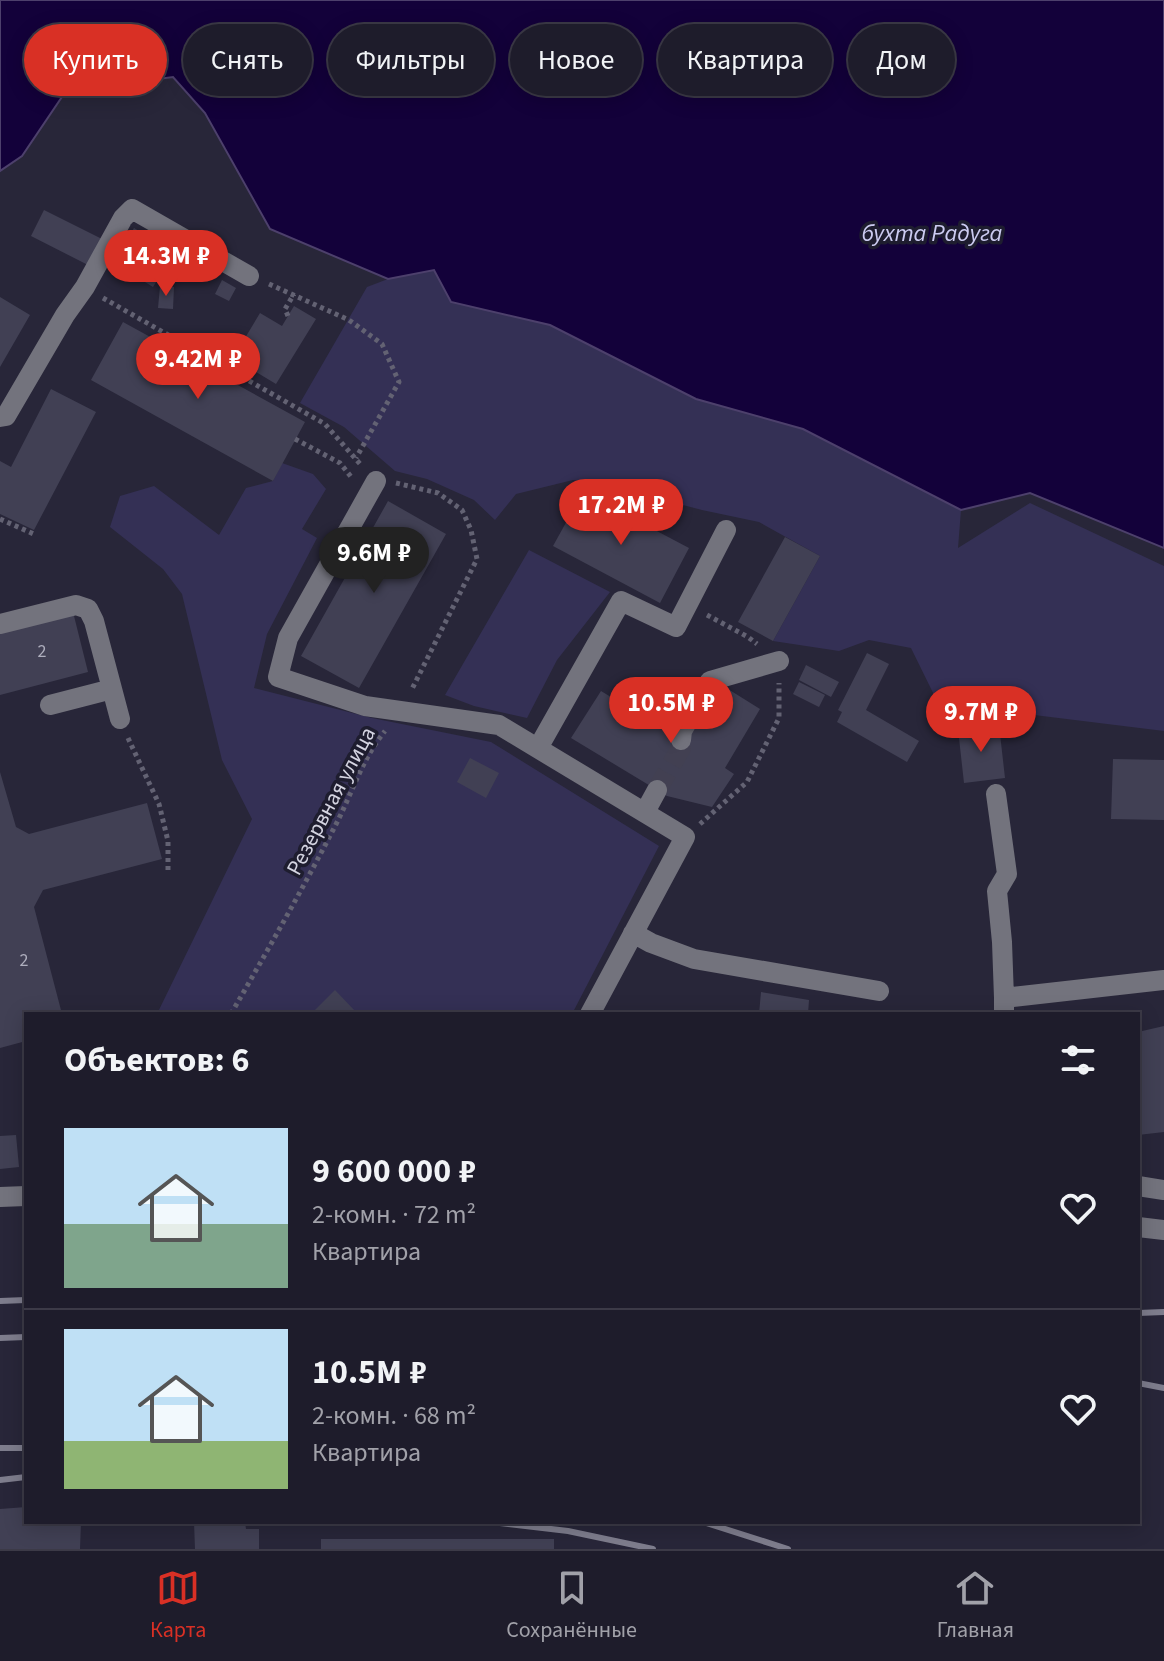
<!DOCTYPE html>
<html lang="ru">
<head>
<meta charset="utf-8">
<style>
  :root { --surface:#1e1c2b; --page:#262533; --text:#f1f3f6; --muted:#a1a1a9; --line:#3c3a47; --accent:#d93025 }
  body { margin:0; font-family:"Source Sans 3",sans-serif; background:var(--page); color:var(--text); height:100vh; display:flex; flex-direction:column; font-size:30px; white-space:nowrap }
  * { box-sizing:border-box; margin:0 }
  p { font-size:26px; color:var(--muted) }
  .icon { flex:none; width:44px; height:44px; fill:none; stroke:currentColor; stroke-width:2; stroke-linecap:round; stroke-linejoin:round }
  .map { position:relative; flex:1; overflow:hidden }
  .side { position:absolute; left:24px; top:1012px; width:1116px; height:512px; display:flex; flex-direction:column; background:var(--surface); border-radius:0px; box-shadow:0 4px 20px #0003,0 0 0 2px var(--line) }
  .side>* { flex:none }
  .hud { position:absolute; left:24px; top:24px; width:1116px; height:72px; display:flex; gap:16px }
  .price { position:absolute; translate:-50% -68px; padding:0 18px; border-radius:28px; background:var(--accent); color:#fff; font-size:26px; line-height:52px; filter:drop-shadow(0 2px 4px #0008) }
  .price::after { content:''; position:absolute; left:50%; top:48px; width:24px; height:18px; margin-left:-12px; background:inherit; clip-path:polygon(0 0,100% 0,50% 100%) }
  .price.selected { background:#222; color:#fff }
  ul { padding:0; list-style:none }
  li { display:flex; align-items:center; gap:24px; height:200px; padding:0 40px }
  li+li { border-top:2px solid var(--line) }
  li span { display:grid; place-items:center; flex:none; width:224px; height:160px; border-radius:0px; color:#555 }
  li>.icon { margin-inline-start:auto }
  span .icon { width:96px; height:96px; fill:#fffc; stroke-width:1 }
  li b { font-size:34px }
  h2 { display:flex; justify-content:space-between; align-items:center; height:96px; padding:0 40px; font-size:34px }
  .tag { padding:0 28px; border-radius:36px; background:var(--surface); box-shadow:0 4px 20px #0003,0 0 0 2px var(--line); font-size:28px; line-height:72px }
  .tag.selected { background:var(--accent); color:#fff }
  .tab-bar { display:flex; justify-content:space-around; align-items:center; height:112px; border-top:2px solid var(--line); background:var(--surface); font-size:22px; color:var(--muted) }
  .tab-bar a { display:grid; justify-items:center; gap:4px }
  .tab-bar .selected { color:var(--accent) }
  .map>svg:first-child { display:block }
</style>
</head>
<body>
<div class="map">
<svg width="1164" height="1549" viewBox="0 0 1164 1549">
  <rect width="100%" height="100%" fill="#282639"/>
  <!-- green -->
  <path fill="#343055" d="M434,270L451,302L550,325L696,399L803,429L961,510L958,548L1030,503L1164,566V731L938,703L911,648L869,640L839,651L773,641L820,556L759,522L702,510L595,482L573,480L516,494L495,520L474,500L427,479L395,471L344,427L300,403L367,287L388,279Z
    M282,463L313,474L326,489L302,529L317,538L267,634L254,688L372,718L491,742L659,846L572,1014H157L252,819L222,760L182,594L163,569L110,527L120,496L154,486L219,535L246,488L273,481Z
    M529,550L610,592L557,660L527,718L474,706L445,695Z"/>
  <!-- water -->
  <path fill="#13013a" stroke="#4d406c" stroke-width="2" d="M0,0H1164V548L1030,493L961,510L803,429L696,399L550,325L451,302L434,270L388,279L270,229L205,113L173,77L66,91L22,156L0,171Z"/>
  <!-- building -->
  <path fill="#414054" d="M44,210L102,239L88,265L31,236Z
    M134,228L175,253L153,287L113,262Z
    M222,280L236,288L229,301L215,294Z
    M160,286L174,287L173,309L158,308Z
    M0,297L30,315L0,367Z
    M294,306L316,319L276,384L233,358L260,313L282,326Z
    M123,322L305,422L273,481L91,380Z
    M51,389L96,412L34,530L0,514V461L11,467Z
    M583,492L689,548L660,603L553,546Z
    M388,501L446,534L359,688L301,656Z
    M785,537L820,556L773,641L738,622Z
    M73,612L88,672L0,695V631Z
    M867,653L889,664L866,710L919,741L907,762L837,722L842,712L838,710Z
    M806,665L839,682L831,697L799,680Z
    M799,682L825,695L819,707L793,694Z
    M720,684L760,709L725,768L734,774L712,807L667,796L571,738L601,691L685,742Z
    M999,725L1005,778L964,783L958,729Z
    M470,758L499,773L486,798L457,782Z
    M1113,759L1164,760V820L1111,819Z
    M0,772L16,827L29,834L147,803L162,859L43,890L34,907L62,1014H26V1041L0,1048Z
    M335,990L356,1012L354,1014H311Z
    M761,992L809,1000L808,1014H759Z
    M1164,1026V1132L1138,1135V1032Z
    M16,1135L19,1167L0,1169V1136Z
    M26,1507V1522H81L80,1549H0V1509Z
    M194,1522H245L246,1529H259V1549H195Z
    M321,1539H554V1549H321Z"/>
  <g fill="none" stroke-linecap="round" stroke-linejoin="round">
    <!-- minor-tunnel -->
    <path stroke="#424052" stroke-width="20" stroke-dasharray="20 10" stroke-linecap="butt" d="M657,790L681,748V740"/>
    <!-- path -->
    <path stroke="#636273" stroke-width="5" stroke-dasharray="4 4" stroke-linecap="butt" d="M269,284L349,320L382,344L399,382L356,458
      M103,298L325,424L361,465
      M288,316L285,309L294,294
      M295,439L340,463L352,478
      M396,483L438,493L462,510L471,530L477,559L412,689
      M0,519L36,535
      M707,615L748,637L757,644
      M128,738L159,804L168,841V873
      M700,824L747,782L779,718V683
      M231,1014C266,953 301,892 333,830C351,797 361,760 385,731"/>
    <!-- minor -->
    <path stroke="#73737d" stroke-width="20" d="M0,417L6,416L65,315L85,287L123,218L132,209L249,276
      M376,481L288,638L278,677L365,706L499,725L685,837L590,1014
      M0,624L76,605L88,609L94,621L120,719
      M50,705L112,689
      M681,740L682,731L710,681L779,661
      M538,748L621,601L676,627L726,530
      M996,794L1007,874L997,891L1002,942L1004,998
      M645,812L657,790
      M633,933L651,943L694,959L879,991
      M1004,1014V998L1164,980
      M1138,1186L1164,1190
      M0,1197L26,1196
      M1138,1227L1164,1230"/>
    <!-- rail -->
    <path stroke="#7e7d8d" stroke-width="6" d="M0,1301L26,1300
      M1138,1313L1164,1312
      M0,1338L26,1337
      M1138,1383L1164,1388
      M0,1448H26
      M0,1480L26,1477
      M492,1522L568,1531L653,1549
      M703,1522L788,1549"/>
  </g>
  <g text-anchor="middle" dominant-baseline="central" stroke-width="7" stroke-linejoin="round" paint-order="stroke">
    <!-- number labels -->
    <g font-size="18" fill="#afafbe">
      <text x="42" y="651">2</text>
      <text x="24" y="960">2</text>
    </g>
    <!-- street labels -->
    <g font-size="22" fill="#d4d4e1" stroke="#1e1d2f">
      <text transform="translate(331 801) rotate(-62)">Резервная улица</text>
    </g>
    <!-- water labels -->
    <g font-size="24" font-style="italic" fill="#cccbf1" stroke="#1e1d2f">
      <text x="932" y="233">бухта Радуга</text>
    </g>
  </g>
</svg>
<b class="price" style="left:166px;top:298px">14.3M ₽</b>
<b class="price" style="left:198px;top:401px">9.42M ₽</b>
<b class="price" style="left:621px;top:547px">17.2M ₽</b>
<b class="price selected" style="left:374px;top:595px">9.6M ₽</b>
<b class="price" style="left:671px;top:745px">10.5M ₽</b>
<b class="price" style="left:981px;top:754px">9.7M ₽</b>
<div class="hud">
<a class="tag selected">Купить</a>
<a class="tag">Снять</a>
<a class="tag">Фильтры</a>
<a class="tag">Новое</a>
<a class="tag">Квартира</a>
<a class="tag">Дом</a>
</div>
<section class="side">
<h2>Объектов: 6<svg class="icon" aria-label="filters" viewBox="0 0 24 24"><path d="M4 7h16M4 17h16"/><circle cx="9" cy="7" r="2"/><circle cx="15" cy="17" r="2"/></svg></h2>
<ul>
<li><span style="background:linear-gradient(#bfe0f5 60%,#7fa58c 0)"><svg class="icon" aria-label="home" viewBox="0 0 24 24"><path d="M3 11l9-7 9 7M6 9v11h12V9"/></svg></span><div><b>9 600 000 ₽</b><p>2-комн. · 72 m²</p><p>Квартира</p></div><svg class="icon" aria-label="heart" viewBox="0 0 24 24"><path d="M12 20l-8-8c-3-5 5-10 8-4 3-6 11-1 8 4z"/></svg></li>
<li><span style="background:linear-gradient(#bfe0f5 70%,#8fb573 0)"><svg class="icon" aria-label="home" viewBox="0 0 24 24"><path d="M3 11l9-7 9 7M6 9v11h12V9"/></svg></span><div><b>10.5M ₽</b><p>2-комн. · 68 m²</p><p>Квартира</p></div><svg class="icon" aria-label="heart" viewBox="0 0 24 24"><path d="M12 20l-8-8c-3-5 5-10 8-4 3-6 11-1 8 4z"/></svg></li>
</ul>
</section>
</div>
<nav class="tab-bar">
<a class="selected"><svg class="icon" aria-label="map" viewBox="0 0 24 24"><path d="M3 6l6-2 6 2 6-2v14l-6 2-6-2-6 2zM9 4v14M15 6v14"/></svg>Карта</a>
<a><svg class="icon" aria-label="saved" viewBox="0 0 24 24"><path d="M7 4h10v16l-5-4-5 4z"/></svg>Сохранённые</a>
<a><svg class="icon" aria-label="home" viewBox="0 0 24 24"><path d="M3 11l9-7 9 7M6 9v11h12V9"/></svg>Главная</a>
</nav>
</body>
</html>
